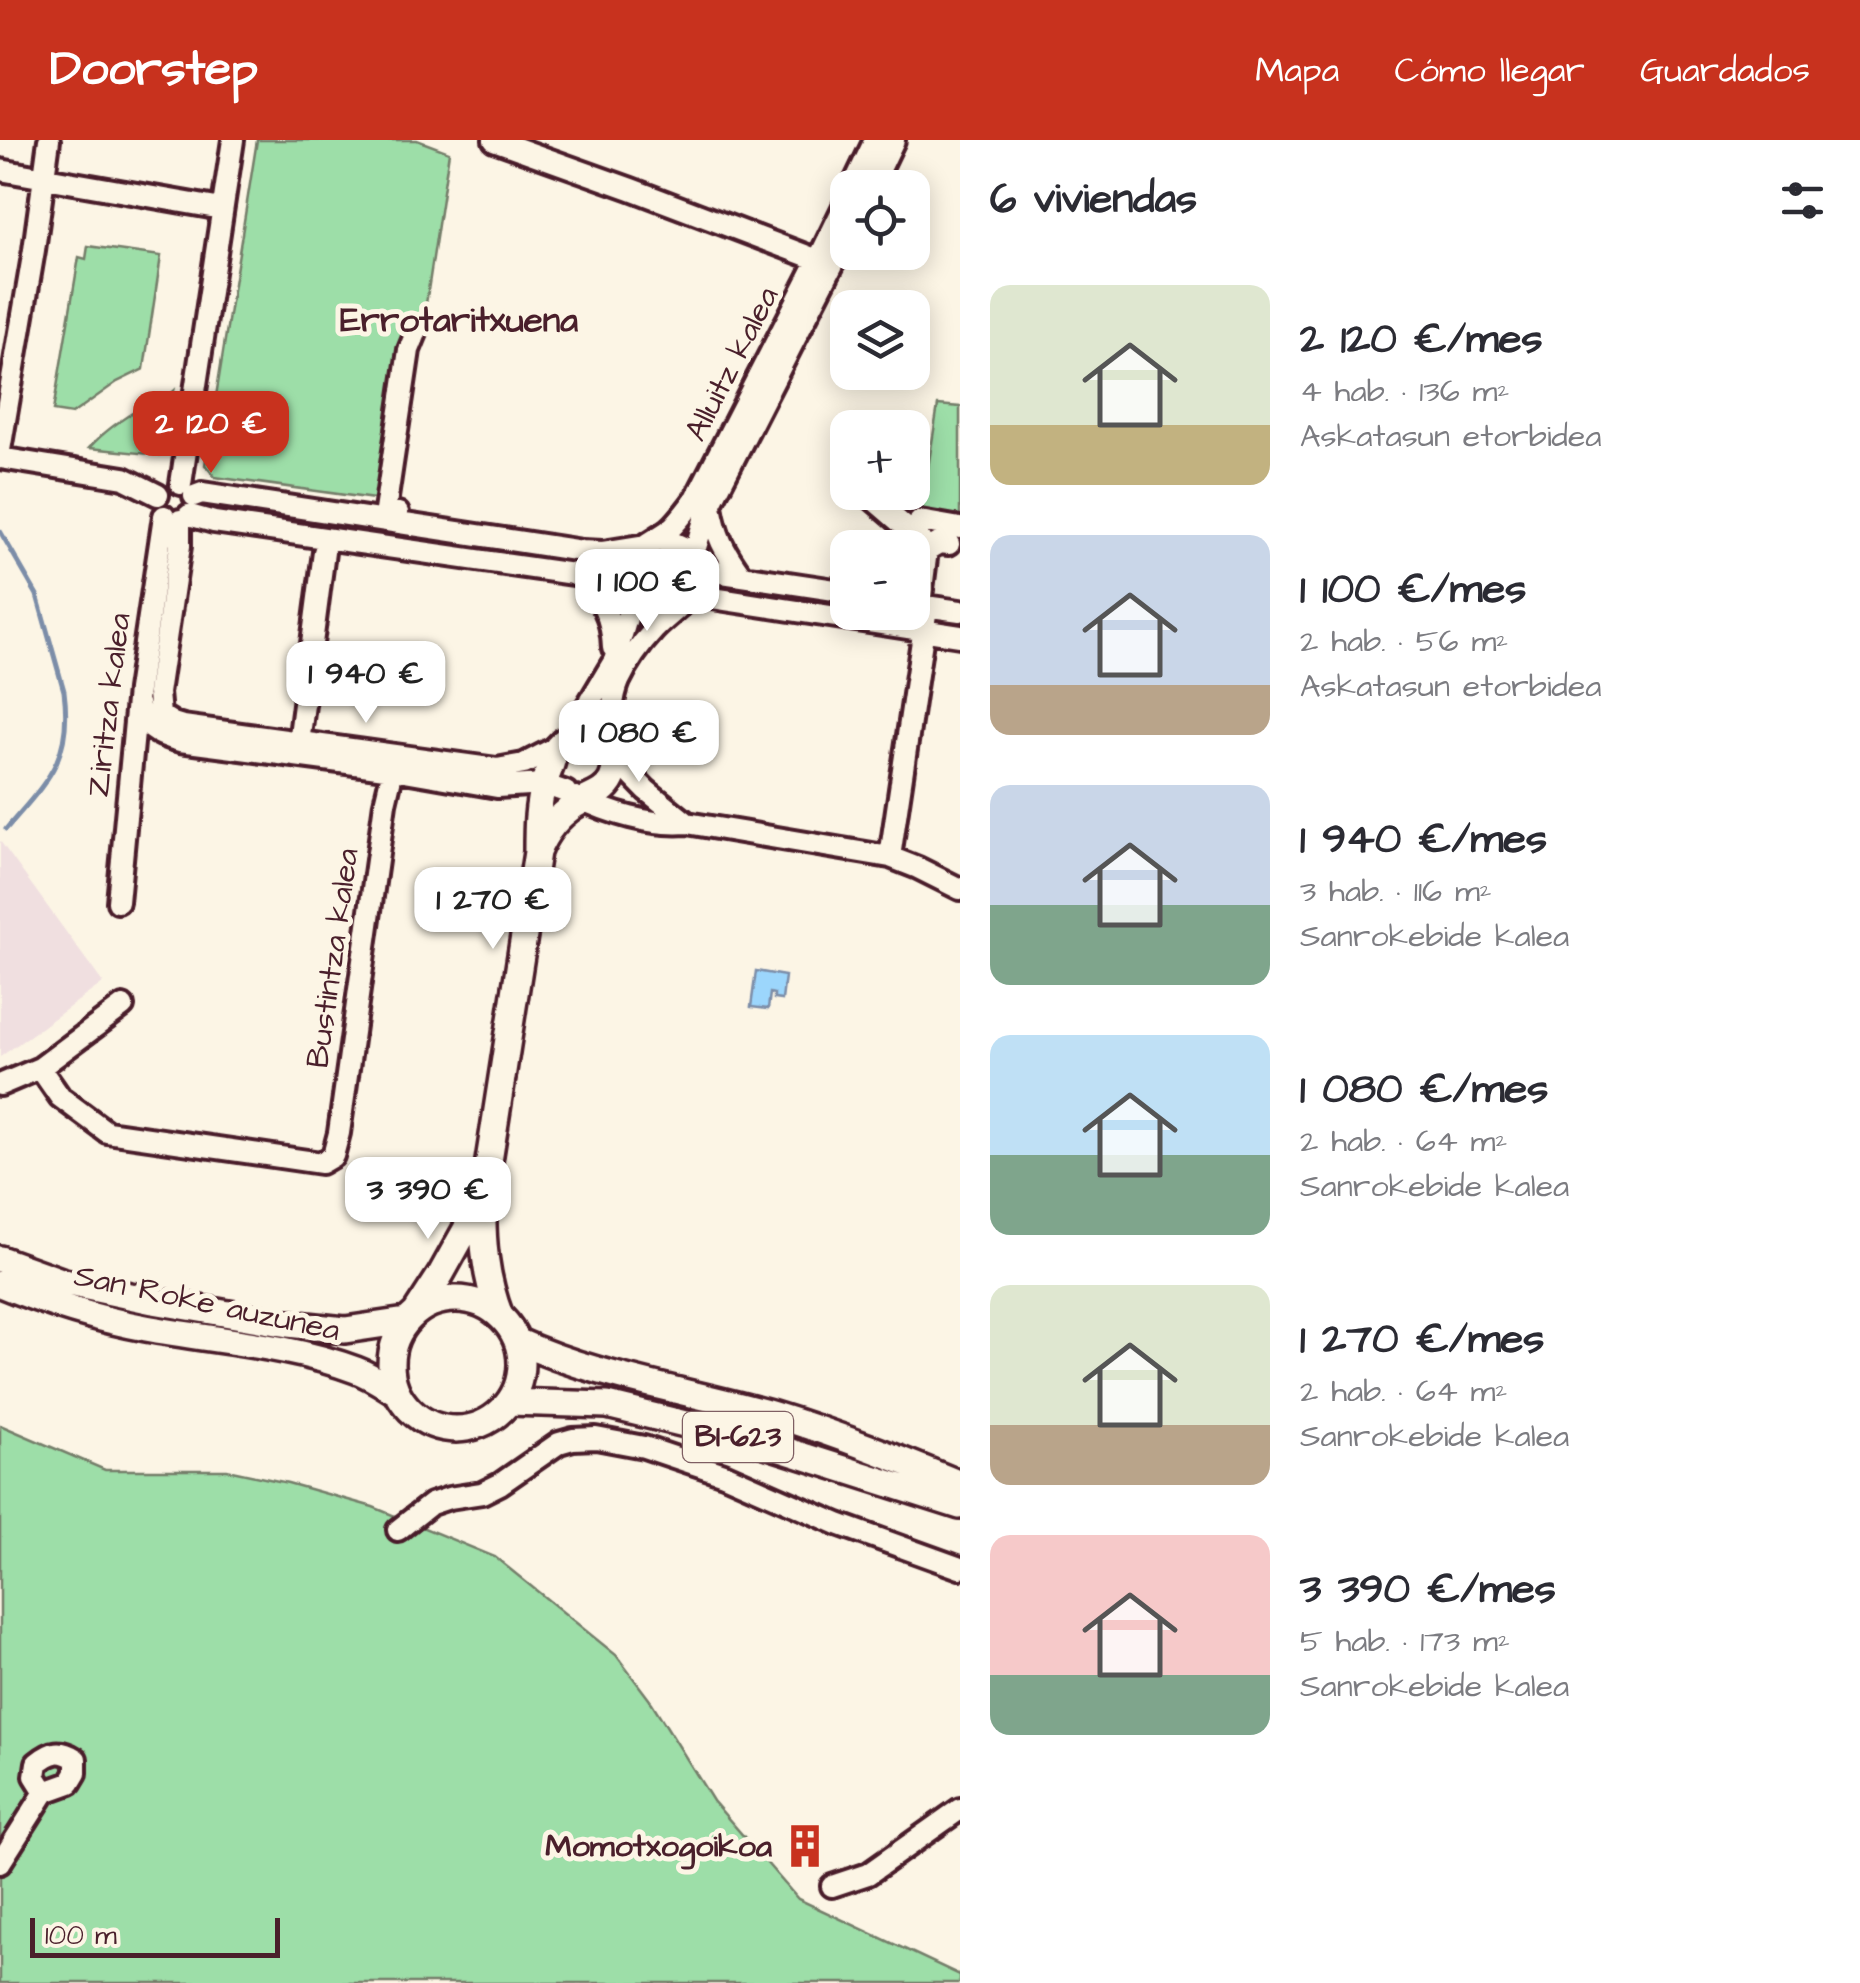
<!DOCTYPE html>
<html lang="es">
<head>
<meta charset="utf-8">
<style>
  :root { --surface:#fff; --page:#f7f7f7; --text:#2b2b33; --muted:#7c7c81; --accent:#c8321e }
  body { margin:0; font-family:"Architects Daughter",sans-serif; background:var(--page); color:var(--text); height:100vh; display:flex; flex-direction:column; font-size:38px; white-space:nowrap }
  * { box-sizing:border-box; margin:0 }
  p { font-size:32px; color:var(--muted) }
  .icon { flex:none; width:55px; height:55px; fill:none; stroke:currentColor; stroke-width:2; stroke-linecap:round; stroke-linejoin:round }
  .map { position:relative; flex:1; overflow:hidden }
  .panel { display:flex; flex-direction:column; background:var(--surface); width:900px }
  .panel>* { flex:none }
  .fabs { position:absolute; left:830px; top:30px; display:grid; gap:20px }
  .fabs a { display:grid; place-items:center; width:100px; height:100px; border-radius:20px; background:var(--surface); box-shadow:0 5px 25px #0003; font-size:50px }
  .scale { position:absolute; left:30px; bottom:25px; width:250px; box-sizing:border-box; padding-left:10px; border:5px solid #4a1f2b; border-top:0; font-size:28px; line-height:35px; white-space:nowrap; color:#4a1f2b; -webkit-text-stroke:8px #fcf5e5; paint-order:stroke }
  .price { position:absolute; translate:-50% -85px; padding:0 22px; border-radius:20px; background:#fff; color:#222; font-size:32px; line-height:65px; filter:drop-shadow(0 2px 5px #0008) }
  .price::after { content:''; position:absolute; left:50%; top:60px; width:30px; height:22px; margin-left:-15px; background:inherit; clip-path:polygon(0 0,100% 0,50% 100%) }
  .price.active { background:var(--accent); color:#fff }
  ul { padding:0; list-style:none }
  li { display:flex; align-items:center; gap:30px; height:250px; padding:0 30px }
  li span { display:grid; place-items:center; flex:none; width:280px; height:200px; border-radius:20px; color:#555 }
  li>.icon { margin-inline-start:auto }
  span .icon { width:120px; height:120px; fill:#fffc; stroke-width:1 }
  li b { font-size:42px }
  h2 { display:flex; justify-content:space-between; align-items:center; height:120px; padding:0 30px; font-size:42px }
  header { display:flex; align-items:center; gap:60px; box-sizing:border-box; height:140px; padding:0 50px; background:var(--accent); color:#fff }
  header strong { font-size:48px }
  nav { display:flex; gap:55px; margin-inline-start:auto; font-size:35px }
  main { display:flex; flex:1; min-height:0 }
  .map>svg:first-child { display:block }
</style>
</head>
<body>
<header>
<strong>Doorstep</strong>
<nav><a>Mapa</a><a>Cómo llegar</a><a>Guardados</a></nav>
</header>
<main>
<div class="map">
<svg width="960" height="1843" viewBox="0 0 960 1843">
  <rect width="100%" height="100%" fill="#fcf5e5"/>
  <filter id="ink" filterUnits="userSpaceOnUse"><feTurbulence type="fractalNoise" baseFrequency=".01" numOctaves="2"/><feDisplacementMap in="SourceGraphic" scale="20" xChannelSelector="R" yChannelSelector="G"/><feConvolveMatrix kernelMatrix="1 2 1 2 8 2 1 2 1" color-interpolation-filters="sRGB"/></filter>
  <g filter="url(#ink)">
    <!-- built -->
    <path fill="#f0dfe0" d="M0,701L103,843L0,917Z"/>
    <!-- green -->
    <path fill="#9ddea8" stroke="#747e6a" stroke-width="2.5" d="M257,0H417L449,12L396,362L215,337L205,325Z
      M88,106L161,116L144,229L117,242L72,274L53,271L79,117L86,119Z
      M174,251L159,315L89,308C105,290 123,278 144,266C155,260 164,261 174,251Z
      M938,265L960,267V378L921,372Z
      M0,1285L105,1330H227L288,1343L373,1367L495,1417L616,1515L652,1563L713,1661L798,1759L960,1835V1843H0Z"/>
    <!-- water -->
    <path fill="#9cd6fc" stroke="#7b8da8" stroke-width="2.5" d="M756,831L785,836L782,860L774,859V854L770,853L768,869L751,867Z"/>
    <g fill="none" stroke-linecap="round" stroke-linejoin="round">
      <!-- stream -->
      <path stroke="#7b8da8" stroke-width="5" d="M0,391L37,455L64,551C73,619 47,641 6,689"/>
      <!-- minor casing -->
      <g stroke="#4a1f2b" stroke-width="28">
        <path id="minor" d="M494,0L631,49L818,120
          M0,30L222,69
          M852,48L875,0
          M871,48L894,0
          M0,310L34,110L49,0
          M0,318L124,338L158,355
          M181,344L233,0
          M867,354L925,404L927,410L920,465
          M194,356L202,353L582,411L603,412L647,405
          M711,366C716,396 724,411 742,436
          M398,373L385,371L409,210L418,188
          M189,375L214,382L580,435L632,451
          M180,380V406L158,553L160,575L173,583L183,586L497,629L524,624L559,606
          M920,381L960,388
          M927,410L939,403L949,404
          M693,418L706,373L848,95
          M698,425L722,433L848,452
          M581,436C602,461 612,475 613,508
          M693,455L960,496
          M918,465L960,471
          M679,467C666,472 653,473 641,463C626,451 624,427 637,412C646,403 660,397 670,389C680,380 688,368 696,358L818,120L848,58
          M138,563C143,588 156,595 180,601L393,629L497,647L543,644L566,652
          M300,595L324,412
          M568,598L614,521L634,455
          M611,610C612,588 610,562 619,541C628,522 640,505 654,490C674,468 723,444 687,410C677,401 664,400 651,403
          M614,617L646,650L687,683
          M576,657C609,673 651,686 687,683L890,717L918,728L960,749
          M890,717L927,467
          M118,762L138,550L164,376
          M40,928L60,957L107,992L321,1023L333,1016L339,993L385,663L393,629
          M0,945L40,928L123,866
          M398,1390L431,1364L449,1358L482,1353L500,1344L559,1303L573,1299L596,1298L644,1307L724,1334L838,1384L960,1428
          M0,1723L45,1652L70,1643L76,1633V1619C60,1609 52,1611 37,1623L35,1636L45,1652
          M832,1746L868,1734L960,1669"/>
      </g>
      <!-- major casing -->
      <g stroke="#4a1f2b" stroke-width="32">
        <path id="major" d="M0,1119L64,1142L153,1161L288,1184L345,1190L406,1181
          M0,1144C46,1163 97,1179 146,1188C216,1201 290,1205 356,1230C370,1235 383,1244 396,1252
          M391 1224a65 65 0 1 1 130 0a65 65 0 1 1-130 0Z
          M417,1171L441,1134L480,1064
          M500,1176C485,1137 482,1100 483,1060L537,712C537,690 537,665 544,643C546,636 550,629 552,621C555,613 553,614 558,607C581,579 627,605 612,639C605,654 588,657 575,665C557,677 545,692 537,712
          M517,1201C598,1238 688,1250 774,1275C837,1294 899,1319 960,1344
          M509,1262L607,1265L759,1302L960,1366"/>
      </g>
      <!-- minor -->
      <use href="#minor" stroke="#fcf5e5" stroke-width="20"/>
      <!-- major -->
      <use href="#major" stroke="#fcf5e5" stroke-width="25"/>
    </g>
  </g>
  <!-- icons -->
  <defs>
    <g id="building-bare" transform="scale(3.45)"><path d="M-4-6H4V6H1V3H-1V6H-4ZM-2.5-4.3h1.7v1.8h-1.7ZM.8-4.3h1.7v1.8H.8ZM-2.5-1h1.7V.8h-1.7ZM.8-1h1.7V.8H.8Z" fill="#c8321e" stroke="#fcf5e5" stroke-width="2.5" paint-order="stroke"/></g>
  </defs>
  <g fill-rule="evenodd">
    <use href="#building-bare" x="805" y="1706"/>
  </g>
  <g text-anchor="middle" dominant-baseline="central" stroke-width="10" stroke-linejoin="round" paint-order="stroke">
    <!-- shield labels -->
    <rect fill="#fcf5e5" stroke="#7f5f63" stroke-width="2.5" x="683" y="1272" width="110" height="50" rx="8"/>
    <g font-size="30" font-weight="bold" fill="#4a1f2b">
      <text x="738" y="1297">BI-623</text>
    </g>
    <!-- street labels -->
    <g font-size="32" fill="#4a1f2b" stroke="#fcf5e5">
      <text transform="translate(732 224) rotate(-63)">Alluitz kalea</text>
      <text transform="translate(109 565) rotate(-83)">Ziritza kalea</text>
      <text transform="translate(333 818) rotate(-82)">Bustintza kalea</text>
      <text transform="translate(207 1163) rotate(12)">San Roke auzunea</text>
    </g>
    <!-- poi labels -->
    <g font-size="32" font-weight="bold" fill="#4a1f2b" stroke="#fcf5e5" text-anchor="end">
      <text x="772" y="1706">Momotxogoikoa</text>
    </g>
    <!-- neighbourhood labels -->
    <g font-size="35" font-weight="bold" fill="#4a1f2b" stroke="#fcf5e5">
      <text x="459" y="180">Errotaritxuena</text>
    </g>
  </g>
</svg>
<div class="fabs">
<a><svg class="icon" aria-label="locate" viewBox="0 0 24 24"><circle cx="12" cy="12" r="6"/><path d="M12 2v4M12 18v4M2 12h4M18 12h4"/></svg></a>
<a><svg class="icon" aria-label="layers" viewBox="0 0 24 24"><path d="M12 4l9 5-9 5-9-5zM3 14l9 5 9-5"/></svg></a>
<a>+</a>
<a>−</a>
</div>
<div class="scale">100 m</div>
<b class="price active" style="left:211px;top:336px">2 120 €</b>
<b class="price" style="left:647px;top:494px">1 100 €</b>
<b class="price" style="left:366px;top:586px">1 940 €</b>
<b class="price" style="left:639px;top:645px">1 080 €</b>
<b class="price" style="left:493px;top:812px">1 270 €</b>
<b class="price" style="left:428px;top:1102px">3 390 €</b>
</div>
<section class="panel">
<h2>6 viviendas<svg class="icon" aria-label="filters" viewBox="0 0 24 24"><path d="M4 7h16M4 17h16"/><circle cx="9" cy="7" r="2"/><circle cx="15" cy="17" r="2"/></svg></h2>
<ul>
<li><span style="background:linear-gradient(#dfe7d0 70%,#c2b280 0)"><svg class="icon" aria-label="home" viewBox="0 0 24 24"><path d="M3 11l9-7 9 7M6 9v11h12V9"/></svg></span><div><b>2 120 €/mes</b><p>4 hab. · 136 m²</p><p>Askatasun etorbidea</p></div></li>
<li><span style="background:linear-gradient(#c9d6e8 75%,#b9a48a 0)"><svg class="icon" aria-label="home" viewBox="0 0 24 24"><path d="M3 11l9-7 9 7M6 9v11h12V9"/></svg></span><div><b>1 100 €/mes</b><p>2 hab. · 56 m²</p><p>Askatasun etorbidea</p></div></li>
<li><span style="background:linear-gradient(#c9d6e8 60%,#7fa58c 0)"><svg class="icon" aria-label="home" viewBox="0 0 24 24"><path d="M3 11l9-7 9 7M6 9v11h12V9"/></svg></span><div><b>1 940 €/mes</b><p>3 hab. · 116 m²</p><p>Sanrokebide kalea</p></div></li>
<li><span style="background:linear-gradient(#bfe0f5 60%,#7fa58c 0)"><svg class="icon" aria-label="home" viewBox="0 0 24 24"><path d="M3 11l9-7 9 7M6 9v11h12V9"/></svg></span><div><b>1 080 €/mes</b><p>2 hab. · 64 m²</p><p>Sanrokebide kalea</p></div></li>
<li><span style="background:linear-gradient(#dfe7d0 70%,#b9a48a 0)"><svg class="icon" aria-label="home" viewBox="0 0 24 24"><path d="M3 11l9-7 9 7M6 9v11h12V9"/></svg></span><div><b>1 270 €/mes</b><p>2 hab. · 64 m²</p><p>Sanrokebide kalea</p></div></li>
<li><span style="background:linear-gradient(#f6c9c9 70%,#7fa58c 0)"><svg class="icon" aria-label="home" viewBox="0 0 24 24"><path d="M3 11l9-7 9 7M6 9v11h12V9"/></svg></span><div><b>3 390 €/mes</b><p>5 hab. · 173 m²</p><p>Sanrokebide kalea</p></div></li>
</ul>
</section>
</main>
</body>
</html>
